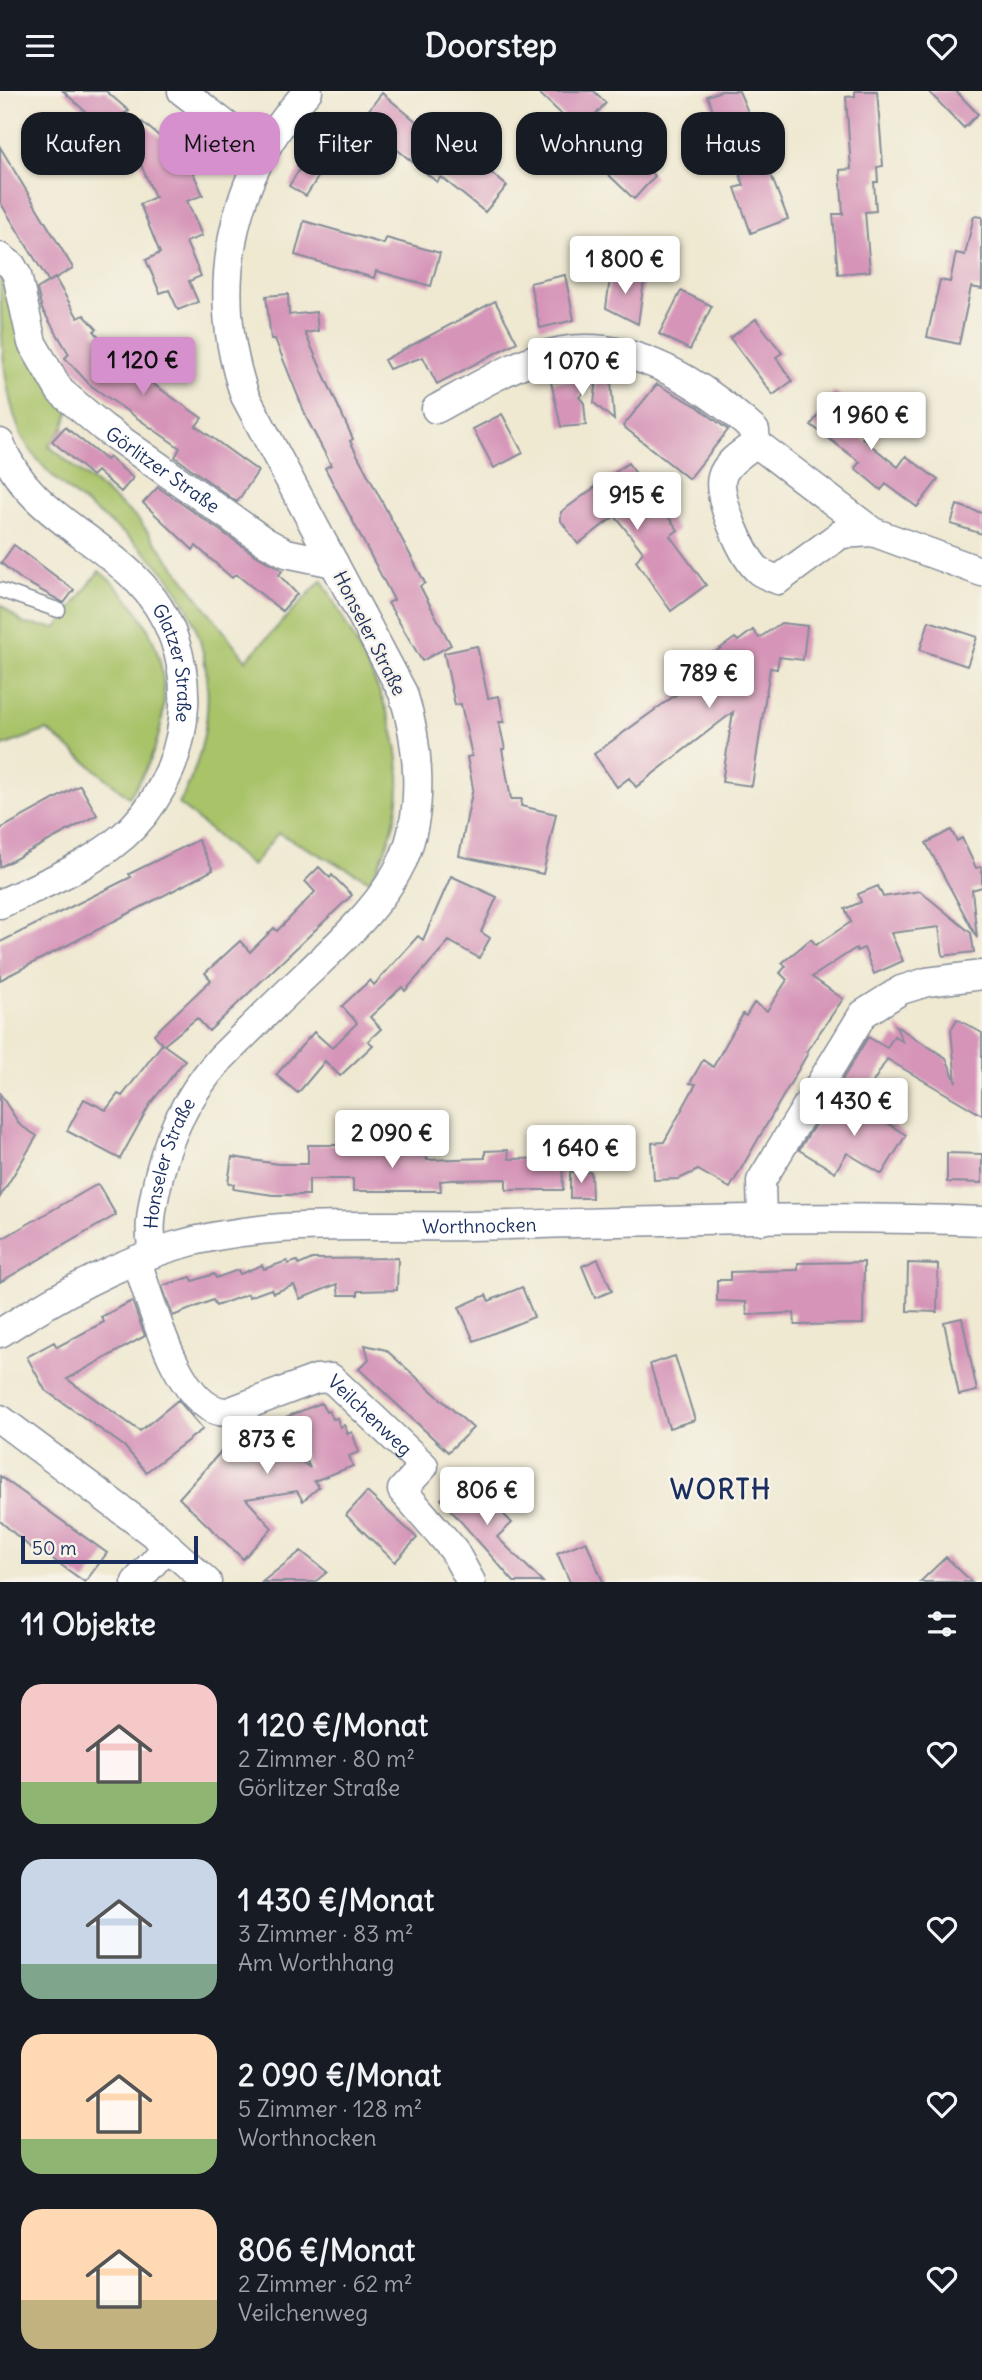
<!DOCTYPE html>
<html lang="de">
<head>
<meta charset="utf-8">
<style>
  :root { --surface:#171b24; --page:#20242c; --text:#f1f3f6; --muted:#9ea1a6; --accent:#d690ce }
  body { margin:0; font-family:Delius,sans-serif; background:var(--page); color:var(--text); height:100vh; display:flex; flex-direction:column; font-size:26px; white-space:nowrap }
  * { box-sizing:border-box; margin:0 }
  p { font-size:23px; color:var(--muted) }
  .icon { flex:none; width:38px; height:38px; fill:none; stroke:currentColor; stroke-width:2; stroke-linecap:round; stroke-linejoin:round }
  .map { position:relative; height:1491px; overflow:hidden }
  .side { display:flex; flex-direction:column; background:var(--surface); flex:1 }
  .side>* { flex:none }
  .banner { position:absolute; left:21px; top:21px; width:942px; height:63px; display:flex; gap:14px }
  .scale { position:absolute; left:21px; bottom:18px; width:177px; box-sizing:border-box; padding-left:7px; border:4px solid #1b2f5e; border-top:0; font-size:19px; line-height:24px; white-space:nowrap; color:#1b2f5e; -webkit-text-stroke:5px #f7f3e8; paint-order:stroke }
  .price { position:absolute; translate:-50% -60px; padding:0 16px; border-radius:7px; background:#fff; color:#222; font-size:23px; line-height:46px; filter:drop-shadow(0 2px 4px #0008) }
  .price::after { content:''; position:absolute; left:50%; top:42px; width:21px; height:16px; margin-left:-10px; background:inherit; clip-path:polygon(0 0,100% 0,50% 100%) }
  .price.active { background:var(--accent); color:#111 }
  ul { padding:0; list-style:none }
  li { display:flex; align-items:center; gap:21px; height:175px; padding:0 21px }
  li span { display:grid; place-items:center; flex:none; width:196px; height:140px; border-radius:21px; color:#555 }
  li>.icon { margin-inline-start:auto }
  span .icon { width:84px; height:84px; fill:#fffc; stroke-width:1 }
  li b { font-size:30px }
  h2 { display:flex; justify-content:space-between; align-items:center; height:84px; padding:0 21px; font-size:30px }
  .pill { padding:0 24px; border-radius:21px; background:var(--surface); box-shadow:0 2px 5px #0004; font-size:24px; line-height:63px }
  .pill.active { background:var(--accent); color:#111 }
  header { display:flex; justify-content:space-between; align-items:center; height:91px; padding:0 21px; background:var(--surface); font-size:32px; font-weight:800 }
  .map>svg:first-child { display:block }
</style>
</head>
<body>
<header><svg class="icon" aria-label="menu" viewBox="0 0 24 24"><path d="M4 6h16M4 12h16M4 18h16"/></svg>Doorstep<svg class="icon" aria-label="heart" viewBox="0 0 24 24"><path d="M12 20l-8-8c-3-5 5-10 8-4 3-6 11-1 8 4z"/></svg></header>
<div class="map">
<svg width="982" height="1491" viewBox="0 0 982 1491">
  <rect width="100%" height="100%" fill="#f7f3e8"/>
  <filter id="ink" filterUnits="userSpaceOnUse"><feTurbulence type="fractalNoise" baseFrequency=".0143" numOctaves="2"/><feDisplacementMap in="SourceGraphic" scale="14" xChannelSelector="R" yChannelSelector="G"/><feConvolveMatrix kernelMatrix="1 2 1 2 8 2 1 2 1" color-interpolation-filters="sRGB"/></filter>
  <filter id="wash" filterUnits="userSpaceOnUse"><feTurbulence type="fractalNoise" baseFrequency=".00686" numOctaves="4" result="noise"/><feDisplacementMap in="SourceGraphic" scale="28" xChannelSelector="R" yChannelSelector="G"/><feGaussianBlur stdDeviation="1.57" result="paint"/><feColorMatrix in="noise" values="0 0 0 0 0 0 0 0 0 0 0 0 0 0 0 0 0 1.4 0 .05"/><feComposite in="paint" operator="in"/></filter>
  <g filter="url(#wash)">
    <rect width="100%" height="100%" fill="#efe9d2"/>
    <!-- green -->
    <path fill="#a9c369" stroke="#627964" stroke-width="2" d="M0,177L70,317L63,338L49,355L137,427L246,569L322,489C377,592 436,675 370,790L278,742L252,775L179,713C225,629 217,526 144,460C102,420 50,397 21,344C0,292 1,233 0,177Z
      M99,480C174,538 184,629 129,706L47,639L0,656V513L24,533L57,537Z"/>
    <g id="blocks">
      <!-- building -->
      <path fill="#d694b8" d="M63,0H106L129,20L101,35Z
        M537,0H594L606,12L593,26L655,85L634,108L588,64L596,56Z
        M721,0H739L774,82L771,84L788,128L751,142L735,97L744,94L707,5Z
        M855,0H877L883,75L877,76L878,91H874L876,120L865,121L870,180L838,183L833,123H843L840,79L851,78L846,6L855,5Z
        M928,0H956L978,23L964,37Z
        M382,2L458,65L463,59L507,95L485,121L441,86L437,91L361,29Z
        M142,31L187,68L203,104L187,110L202,145L186,151L201,185L189,190L198,211L178,219L169,199L160,202L146,169L160,162L140,113L155,106L139,69L122,55Z
        M0,56L73,177L49,191L0,111Z
        M312,59L329,69L306,105L289,95Z
        M974,125L982,126V198L971,196L959,253L927,246L940,189L950,191L956,162L965,164Z
        M304,130L384,153L386,147L440,162L431,195L376,180L374,187L295,164Z
        M611,180L644,190L638,233L606,217Z
        M565,184L574,229L540,237L530,192Z
        M55,187L78,227L84,224L97,238L94,240L109,257L107,261L202,327L196,335L258,380L237,411L175,366L180,357L90,294L65,267L69,263L42,218L37,198Z
        M681,200L712,215L690,259L659,243Z
        M288,203L289,224L316,221L318,240L305,242L353,348L350,350L425,492L420,495L451,554L422,570L388,512L394,509L325,377L331,374L308,330L275,248H271L266,205Z
        M495,210L517,251L437,293L423,266L389,278L384,269Z
        M756,228L782,262L776,266L792,290L773,304L730,247Z
        M599,276L610,277L614,329L594,312L597,288L579,306L584,312L586,334L561,336L551,291L597,288Z
        M657,293L698,316L728,339L689,388L623,335Z
        M834,301L874,332L862,347L898,376L906,365L938,389L917,416L886,393L881,399L855,377L860,371L811,334Z
        M502,323L523,362L494,377L473,338Z
        M65,336L106,369L109,366L133,387L121,401L97,380L92,385L52,350Z
        M628,372L678,439L670,445L706,494L671,520L636,470L643,461L615,425L578,453L561,430V421Z
        M158,396L255,464L279,477L282,480L279,484L297,503L282,520L236,483L232,487L196,455L193,459L143,412Z
        M957,414L982,422V443L951,433Z
        M14,454L74,499L64,512L22,489L1,472Z
        M929,530L977,546L967,575L920,559Z
        M781,532L807,535L803,569L779,566L777,578L770,577L752,695L722,691L733,621L636,696L629,687L617,696L594,663L703,584L696,575L735,547L738,550L753,539L759,547Z
        M477,555L488,607L499,605L504,631H499L505,658H502L511,708H522L521,715L556,723L543,783L459,765L473,697L467,666L472,665L461,613L455,614L444,562Z
        M80,694L97,724L0,776V738Z
        M951,739L957,750L962,747L976,777L982,776V796L972,799L977,847L926,752Z
        M198,749L213,779L0,889V851L131,786L129,783Z
        M319,776L330,787L332,784L352,804L209,940L197,927L164,954L185,969L150,1013L120,1068L67,1040L84,1008L106,1019L118,1003L122,1005L162,953L154,943L211,889L205,882L240,850L250,861L274,837L277,840L315,801L305,790Z
        M451,785L497,806L481,841L490,847L479,867L449,850L405,900L402,896L370,926L381,938L368,950L373,954L340,985L325,970L298,1002L276,984L314,941L332,957L357,932L342,915L370,889L374,894L418,845L423,849Z
        M878,795L883,806L920,800L971,842L974,861L943,865L939,836L891,842L903,870L874,883L864,857L857,860L856,857L812,886L843,908L806,961L808,962L730,1097L698,1079L679,1088L654,1089L652,1052L664,1051L696,993L690,992L703,969L713,976L743,923L746,925L754,912L767,920L787,889L780,882L786,875L782,872L811,848L816,854L851,831L845,818L861,811L858,803Z
        M957,928L982,942V1024L887,968L866,1003L842,989L868,946L887,957L894,945L902,950L896,935L946,967L956,991L951,939Z
        M860,1000L877,1009L870,1021L906,1044L882,1083L847,1062L835,1081L799,1059L824,1019L843,1030Z
        M0,1003L20,1034L37,1045L0,1106Z
        M359,1042H383V1054L426,1053L427,1069L485,1067V1060L508,1059L509,1068L562,1067L563,1099H506V1088L451,1089L440,1090L441,1100H353V1088H309V1104H273L233,1098L234,1093L228,1092L232,1066L278,1073H308V1054H359Z
        M947,1062L982,1063V1092L947,1091Z
        M570,1081H591L592,1107H570Z
        M98,1093L116,1124L0,1191V1149Z
        M398,1167L397,1199L358,1200V1204H339L337,1193L300,1208L294,1194L273,1202L271,1198L249,1206L248,1203L216,1215L213,1209L173,1225L162,1195L191,1186L193,1190L214,1183L216,1187L238,1179L240,1183L262,1174L264,1178L287,1170L288,1173L297,1170L299,1174L312,1168Z
        M598,1168L612,1200L595,1207L582,1175Z
        M864,1171L863,1233L795,1234L794,1222L747,1224L746,1211L717,1210V1189H730V1181L798,1179V1172Z
        M908,1172L938,1173L937,1221L907,1220Z
        M522,1196L534,1226L474,1250L459,1216L486,1204L489,1210Z
        M132,1210L145,1245L67,1288L140,1340L178,1309L203,1338L146,1381L124,1355L45,1299L27,1266L54,1251L57,1256L104,1231L101,1226Z
        M962,1227L977,1300L959,1304L944,1231Z
        M365,1254L386,1259L473,1337L448,1361L359,1278L369,1268Z
        M675,1265L695,1329L669,1337L650,1273Z
        M321,1312L326,1321L329,1320L333,1328L337,1327L340,1336L344,1334L348,1343L352,1341L359,1361L349,1365L353,1375L314,1390L319,1396L303,1410L297,1400L246,1408L272,1437L243,1468L179,1407L234,1346L246,1357L260,1339L310,1377L286,1326Z
        M466,1384L512,1432L497,1446L543,1491H514L441,1408Z
        M0,1385L107,1462L85,1491L33,1454L31,1457L0,1430Z
        M367,1401L417,1447L395,1471L346,1424Z
        M586,1450L603,1491H570L557,1462Z
        M301,1460L327,1481L315,1491H262Z
        M946,1466L972,1491H920Z"/>
    </g>
  </g>
  <g filter="url(#ink)">
    <use href="#blocks" fill-opacity="0" stroke="#858c98" stroke-width="2"/>
    <g fill="none" stroke-linecap="round" stroke-linejoin="round">
      <!-- service casing -->
      <g stroke="#858c98" stroke-width="17">
        <path id="service" d="M0,499L58,519"/>
      </g>
      <!-- minor casing -->
      <g stroke="#858c98" stroke-width="31">
        <g id="minor">
          <path d="M182,0L262,62"/>
          <path id="s1" d="M0,166L12,175L17,184L32,252L60,300L104,337L264,450L286,462L334,472"/>
          <path d="M436,318C469,300 502,280 537,267C618,237 697,288 755,340L756,352"/>
          <path id="s2" d="M0,352C25,419 91,442 137,489C204,557 197,669 133,736C98,772 45,792 0,813"/>
          <path d="M873,441L841,443L778,489C772,486 764,484 759,480C743,467 716,405 722,386C726,371 745,361 756,352L873,441L982,481"/>
          <path d="M762,1129L761,1090L863,923L901,899L927,891L982,884"/>
          <path id="s3" d="M154,1162C148,1143 151,1123 155,1103C165,1050 184,1008 220,968C249,939 278,910 308,882C343,848 382,814 403,769C425,718 419,653 403,602L245,305C208,197 230,84 308,0"/>
          <path id="s4" d="M137,1170C150,1207 178,1323 228,1321L316,1288L331,1287L424,1375L402,1399L453,1458L471,1491"/>
          <path id="s5" d="M0,1242C54,1207 113,1174 175,1155C269,1127 372,1137 469,1135C640,1131 811,1123 982,1130"/>
          <path d="M0,1328L155,1444L207,1491"/>
          <path d="M136,1491L168,1455"/>
        </g>
      </g>
      <!-- service -->
      <use href="#service" stroke="#fff" stroke-width="14"/>
      <!-- minor -->
      <use href="#minor" stroke="#fff" stroke-width="28"/>
    </g>
  </g>
  <g text-anchor="middle" dominant-baseline="central" stroke-width="5" stroke-linejoin="round" paint-order="stroke">
    <!-- street labels -->
    <g font-size="19" fill="#1b2f5e" stroke="#f7f3e8">
      <text stroke="none"><textPath href="#s1" startOffset="280">Görlitzer Straße</textPath></text>
      <text transform="translate(370 542) rotate(63)">Honseler Straße</text>
      <text stroke="none"><textPath href="#s2" startOffset="290">Glatzer Straße</textPath></text>
      <text stroke="none"><textPath href="#s3" startOffset="93">Honseler Straße</textPath></text>
      <text stroke="none"><textPath href="#s5" startOffset="502">Worthnocken</textPath></text>
      <text stroke="none"><textPath href="#s4" startOffset="348">Veilchenweg</textPath></text>
    </g>
    <!-- district labels -->
    <g font-size="26" font-weight="bold" letter-spacing="2" fill="#1b2f5e" stroke="#f7f3e8">
      <text x="721" y="1398">WORTH</text>
    </g>
  </g>
</svg>
<div class="scale">50 m</div>
<b class="price" style="left:625px;top:205px">1 800 €</b>
<b class="price active" style="left:143px;top:306px">1 120 €</b>
<b class="price" style="left:582px;top:307px">1 070 €</b>
<b class="price" style="left:871px;top:361px">1 960 €</b>
<b class="price" style="left:637px;top:441px">915 €</b>
<b class="price" style="left:709px;top:619px">789 €</b>
<b class="price" style="left:854px;top:1047px">1 430 €</b>
<b class="price" style="left:392px;top:1079px">2 090 €</b>
<b class="price" style="left:581px;top:1094px">1 640 €</b>
<b class="price" style="left:267px;top:1385px">873 €</b>
<b class="price" style="left:487px;top:1436px">806 €</b>
<div class="banner">
<a class="pill">Kaufen</a>
<a class="pill active">Mieten</a>
<a class="pill">Filter</a>
<a class="pill">Neu</a>
<a class="pill">Wohnung</a>
<a class="pill">Haus</a>
</div>
</div>
<section class="side">
<h2>11 Objekte<svg class="icon" aria-label="filters" viewBox="0 0 24 24"><path d="M4 7h16M4 17h16"/><circle cx="9" cy="7" r="2"/><circle cx="15" cy="17" r="2"/></svg></h2>
<ul>
<li><span style="background:linear-gradient(#f6c9c9 70%,#8fb573 0)"><svg class="icon" aria-label="home" viewBox="0 0 24 24"><path d="M3 11l9-7 9 7M6 9v11h12V9"/></svg></span><div><b>1 120 €/Monat</b><p>2 Zimmer · 80 m²</p><p>Görlitzer Straße</p></div><svg class="icon" aria-label="heart" viewBox="0 0 24 24"><path d="M12 20l-8-8c-3-5 5-10 8-4 3-6 11-1 8 4z"/></svg></li>
<li><span style="background:linear-gradient(#c9d6e8 75%,#7fa58c 0)"><svg class="icon" aria-label="home" viewBox="0 0 24 24"><path d="M3 11l9-7 9 7M6 9v11h12V9"/></svg></span><div><b>1 430 €/Monat</b><p>3 Zimmer · 83 m²</p><p>Am Worthhang</p></div><svg class="icon" aria-label="heart" viewBox="0 0 24 24"><path d="M12 20l-8-8c-3-5 5-10 8-4 3-6 11-1 8 4z"/></svg></li>
<li><span style="background:linear-gradient(#ffd9b3 75%,#8fb573 0)"><svg class="icon" aria-label="home" viewBox="0 0 24 24"><path d="M3 11l9-7 9 7M6 9v11h12V9"/></svg></span><div><b>2 090 €/Monat</b><p>5 Zimmer · 128 m²</p><p>Worthnocken</p></div><svg class="icon" aria-label="heart" viewBox="0 0 24 24"><path d="M12 20l-8-8c-3-5 5-10 8-4 3-6 11-1 8 4z"/></svg></li>
<li><span style="background:linear-gradient(#ffd9b3 65%,#c2b280 0)"><svg class="icon" aria-label="home" viewBox="0 0 24 24"><path d="M3 11l9-7 9 7M6 9v11h12V9"/></svg></span><div><b>806 €/Monat</b><p>2 Zimmer · 62 m²</p><p>Veilchenweg</p></div><svg class="icon" aria-label="heart" viewBox="0 0 24 24"><path d="M12 20l-8-8c-3-5 5-10 8-4 3-6 11-1 8 4z"/></svg></li>
</ul>
</section>
</body>
</html>
